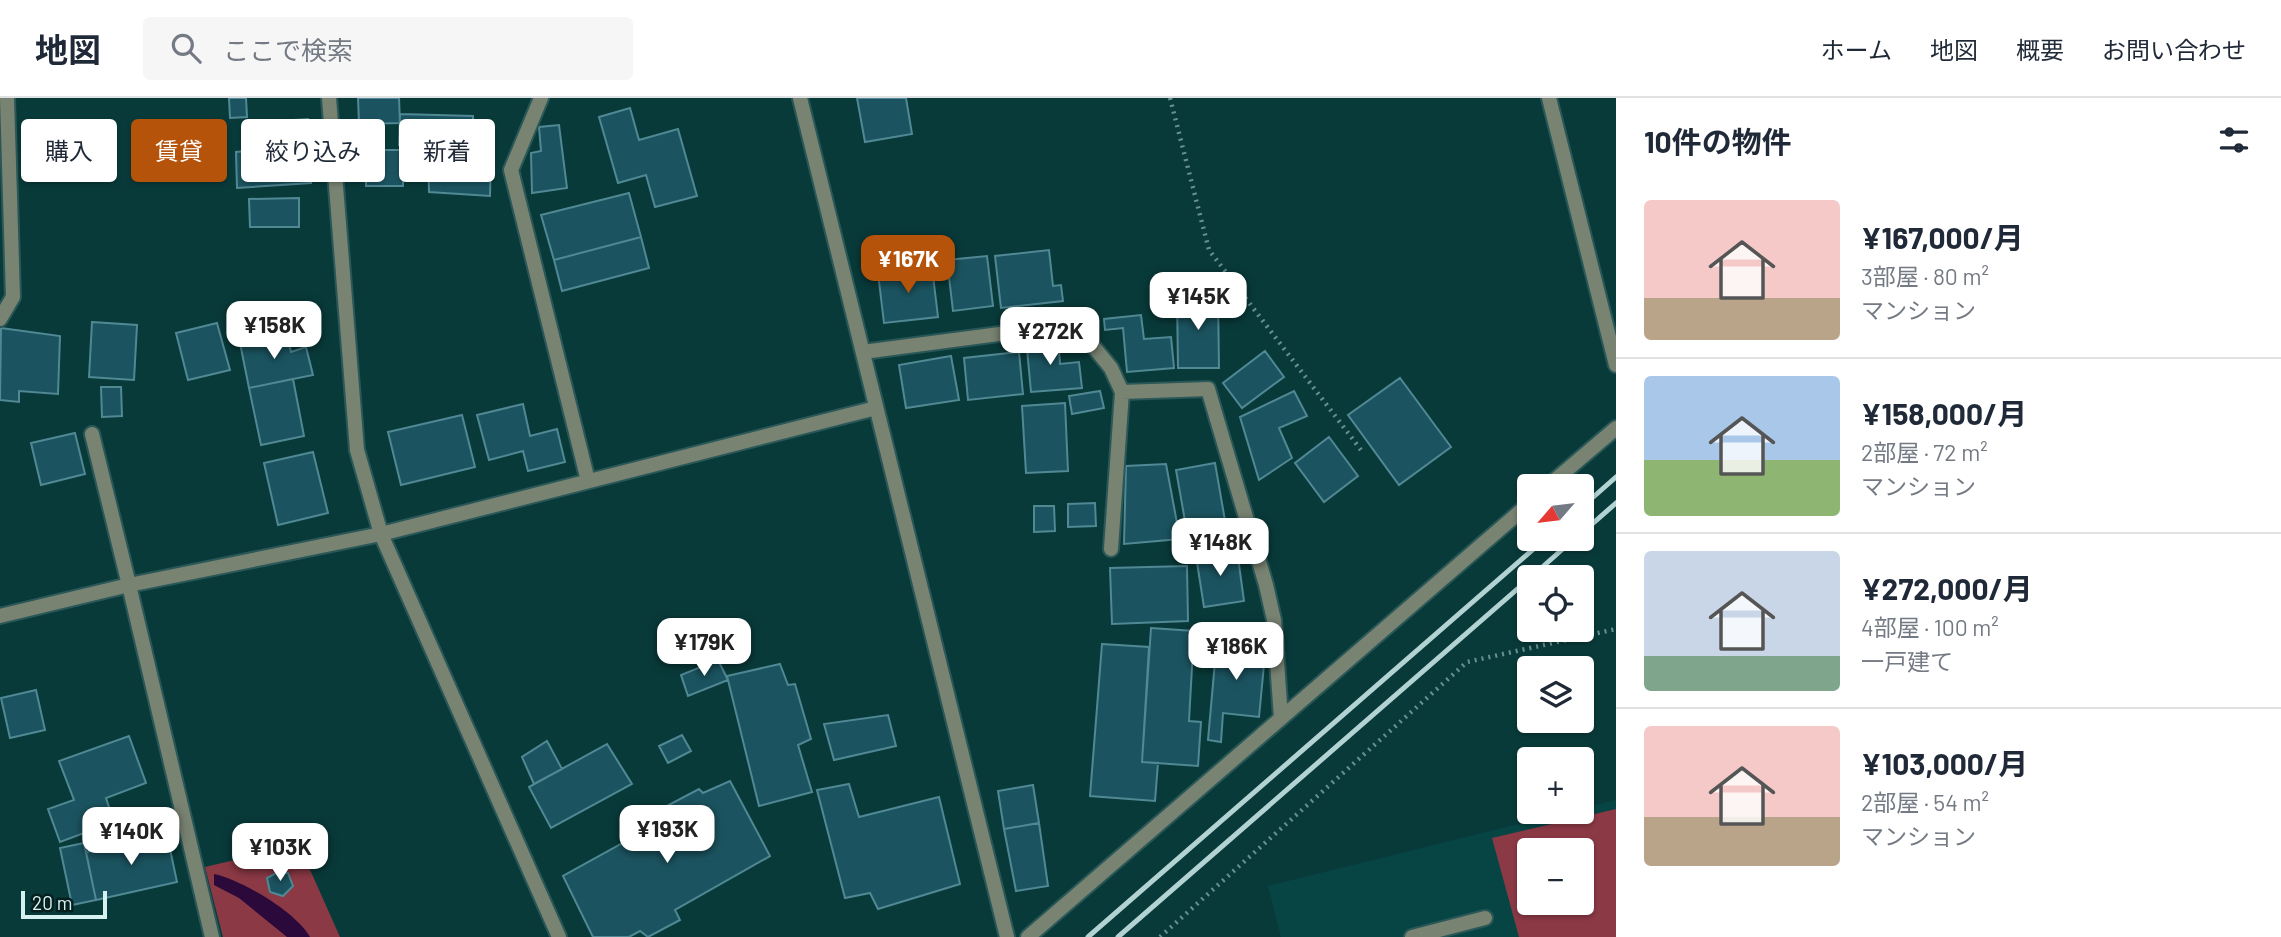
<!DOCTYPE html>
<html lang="ja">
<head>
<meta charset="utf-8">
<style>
  :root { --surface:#fff; --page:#f6f6f7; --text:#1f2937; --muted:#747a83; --line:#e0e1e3; --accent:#b45309 }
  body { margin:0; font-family:Barlow,"Noto Sans JP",sans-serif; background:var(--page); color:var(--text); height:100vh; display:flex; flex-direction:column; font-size:26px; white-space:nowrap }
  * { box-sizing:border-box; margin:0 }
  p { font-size:23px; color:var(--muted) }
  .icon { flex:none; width:38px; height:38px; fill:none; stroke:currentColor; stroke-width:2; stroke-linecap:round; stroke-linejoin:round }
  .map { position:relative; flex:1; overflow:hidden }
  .drawer { display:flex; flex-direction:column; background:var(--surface); width:665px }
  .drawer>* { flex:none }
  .guide { position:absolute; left:21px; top:21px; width:665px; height:63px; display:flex; gap:14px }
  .needle { width:46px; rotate:242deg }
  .tools { position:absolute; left:1517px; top:376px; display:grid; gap:14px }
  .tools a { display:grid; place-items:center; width:77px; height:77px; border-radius:7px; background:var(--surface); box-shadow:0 2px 5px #0004; font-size:35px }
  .scale { position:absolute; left:21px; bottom:18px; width:86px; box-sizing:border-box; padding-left:7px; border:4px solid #d5f2f1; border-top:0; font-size:19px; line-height:24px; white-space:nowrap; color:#d5f2f1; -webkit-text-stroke:5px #061f1e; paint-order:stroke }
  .price { position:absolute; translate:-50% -60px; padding:0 16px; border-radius:14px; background:#fff; color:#222; font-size:23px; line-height:46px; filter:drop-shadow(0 2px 4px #0008) }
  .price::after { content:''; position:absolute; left:50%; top:42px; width:21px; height:16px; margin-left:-10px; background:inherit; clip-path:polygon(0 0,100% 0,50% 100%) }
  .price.active { background:var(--accent); color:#fff }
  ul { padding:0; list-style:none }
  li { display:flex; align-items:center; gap:21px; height:175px; padding:0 28px }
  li+li { border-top:2px solid var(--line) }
  li span { display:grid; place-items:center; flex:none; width:196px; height:140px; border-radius:7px; color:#555 }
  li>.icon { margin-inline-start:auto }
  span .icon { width:84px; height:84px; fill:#fffc; stroke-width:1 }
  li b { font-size:30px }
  h2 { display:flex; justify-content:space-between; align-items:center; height:84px; padding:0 28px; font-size:30px }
  .chip { padding:0 24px; border-radius:7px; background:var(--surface); box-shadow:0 2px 5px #0004; font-size:24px; line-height:63px }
  .chip.active { background:var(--accent); color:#fff }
  header { display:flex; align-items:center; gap:42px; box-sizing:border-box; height:98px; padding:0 35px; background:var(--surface); border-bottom:2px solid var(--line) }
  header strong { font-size:33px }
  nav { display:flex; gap:38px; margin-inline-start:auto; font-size:24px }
  .search { width:490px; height:63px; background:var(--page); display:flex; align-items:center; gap:18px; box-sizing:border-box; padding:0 24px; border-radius:7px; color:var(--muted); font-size:26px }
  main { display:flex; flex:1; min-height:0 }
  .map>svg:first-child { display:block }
</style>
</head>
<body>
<header>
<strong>地図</strong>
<div class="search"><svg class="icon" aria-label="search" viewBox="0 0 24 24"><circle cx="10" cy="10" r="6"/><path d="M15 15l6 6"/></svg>ここで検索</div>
<nav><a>ホーム</a><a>地図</a><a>概要</a><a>お問い合わせ</a></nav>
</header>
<main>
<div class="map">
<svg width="1616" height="839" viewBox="0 0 1616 839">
  <rect width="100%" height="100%" fill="#093a3a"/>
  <!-- built -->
  <path fill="#074544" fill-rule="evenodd" d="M1616,702V839H1281L1268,788L1567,714H1582V710ZM1530,752H1582V805H1530Z"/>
  <!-- green -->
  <path fill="#8b3945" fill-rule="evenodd" d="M1616,711V839H1519L1492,740ZM1530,752H1582V805H1530Z
    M299,747L340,839H223L205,769Z"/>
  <!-- water -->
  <path fill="#2b093a" d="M214,776C242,782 296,814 310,839H287L239,800L214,787Z"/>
  <!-- building -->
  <path fill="#1b5460" stroke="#508894" stroke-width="2" d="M229,0H246L247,19L230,20Z
    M358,0H399L400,25L359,26Z
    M857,0H906L912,36L865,44Z
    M630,10L639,42L678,31L697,98L655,109L646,77L618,85L599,19Z
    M400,16L473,18V55L491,56L490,98L429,94L428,47H399Z
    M308,21L311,85L237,90L236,54L246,53L247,25Z
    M559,27L567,90L532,95L531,55L541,53L539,29Z
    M366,52H403V88H366Z
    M629,95L641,139L554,162L541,117Z
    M299,100V129H250L249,101Z
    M641,139L649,170L562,193L554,162Z
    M1049,152L1053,188L1061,187L1063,203L1001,210L995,158Z
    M987,158L993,208L953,213L947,162Z
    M932,169L938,219L884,225L878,175Z
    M1218,198L1219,270H1178L1177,199Z
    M1141,217L1144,241L1171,239L1174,270L1127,274L1123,230L1105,232L1104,221Z
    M92,224L137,227L134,282L89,279Z
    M217,225L230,272L188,282L176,235Z
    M1,230L60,238L58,296L19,293V304L0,302Z
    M286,234L291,254L306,249L313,277L249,290L240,245Z
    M1058,238L1060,266L1079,264L1082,290L1031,294L1026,240Z
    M1265,253L1284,279L1242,310L1223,285Z
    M1019,254L1023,296L968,302L964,260Z
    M951,258L959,302L906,310L899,267Z
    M1400,280L1451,349L1399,387L1348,317Z
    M293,281L304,338L261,347L249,290Z
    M101,289H121L122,318L102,319Z
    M1100,293L1104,310L1072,316L1069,298Z
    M1294,293L1307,318L1279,330L1292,360L1259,382L1240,319Z
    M1065,305L1068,373L1026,375L1022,308Z
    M523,306L530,338L557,331L565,364L528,373L523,353L489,362L477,317Z
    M462,317L475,369L401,387L388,334Z
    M75,335L85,376L41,387L31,345Z
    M1329,339L1358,378L1324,404L1295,365Z
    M313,354L328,415L278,427L264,365Z
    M1215,365L1227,434L1188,440L1176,372Z
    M1166,366L1180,441L1124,446L1126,368Z
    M1095,405L1096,428L1068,429V406Z
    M1034,408H1054L1055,433L1034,434Z
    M1237,452L1244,503L1204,509L1196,458Z
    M1187,468L1188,523L1112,526L1110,470Z
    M1151,530L1194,533L1189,623L1201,624L1198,668L1142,664Z
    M1217,541L1266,546L1259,619L1223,615L1221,644L1208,642Z
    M1102,546L1149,549L1142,664L1158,665L1155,703L1090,698Z
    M718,562L728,582L688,598L681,577Z
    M780,566L788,587L795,586L811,641L798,647L812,694L759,708L727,578Z
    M36,592L45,632L10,640L1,600Z
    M888,617L896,648L834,662L824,626Z
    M682,637L691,653L668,665L659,648Z
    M129,638L146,685L106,700L114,724L60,744L48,711L74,702L59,663Z
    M547,643L562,671L534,686L522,659Z
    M607,646L632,686L551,730L529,689Z
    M730,683L770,758L675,812L680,822L648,839L640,833L629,839H593L563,778L664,722L661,711L699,691L703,695Z
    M849,686L859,719L939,699L960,786L878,811L870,795L845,800L817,692Z
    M1033,687L1039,725L1004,731L998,693Z
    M1039,725L1048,788L1016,793L1004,731Z
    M167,737L177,784L96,802L86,754Z
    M84,745L96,802L72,807L60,750Z
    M278,774L288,775L293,788L283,798L270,794L267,780Z"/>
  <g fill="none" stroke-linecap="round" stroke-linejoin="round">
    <!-- service casing -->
    <g stroke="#2a5757" stroke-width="18">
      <path id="service" d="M92,336L129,487
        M1412,839L1485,820"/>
    </g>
    <!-- minor casing -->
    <g stroke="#2a5757" stroke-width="18">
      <path id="minor" d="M329,0L357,352L381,436L559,839
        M541,0L511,72L588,383
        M1549,0L1616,267
        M0,221L13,199L7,0
        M863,254L1075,226L1111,270L1122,294L1208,291L1266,487L1274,522L1281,620
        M1111,451L1122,294
        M129,487L212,839
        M0,518L129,487L381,436L876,310"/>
    </g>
    <!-- tertiary casing -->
    <g stroke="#2a5757" stroke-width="18">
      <path id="tertiary" d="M800,0L1007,839
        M1548,388L1616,330
        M1028,839L1530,405"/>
    </g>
    <!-- path -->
    <path stroke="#689090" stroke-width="4.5" stroke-dasharray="2 5" stroke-linecap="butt" d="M1170,0L1209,152L1361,352
      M1160,839L1467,564L1616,531"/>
    <!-- service -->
    <use href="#service" stroke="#798372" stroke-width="14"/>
    <!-- minor -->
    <use href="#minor" stroke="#798372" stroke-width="14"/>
    <!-- tertiary -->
    <use href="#tertiary" stroke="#798372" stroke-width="14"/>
    <!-- rail -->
    <path stroke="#b2d3d2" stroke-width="5" d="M1582,409L1616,379
      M1582,435L1616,405
      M1530,480L1574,441
      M1088,839L1545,441
      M1118,839L1530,480"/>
  </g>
</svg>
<div class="tools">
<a><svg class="needle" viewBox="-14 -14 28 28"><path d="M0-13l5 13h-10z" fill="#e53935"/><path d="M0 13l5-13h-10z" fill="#747a83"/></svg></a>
<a><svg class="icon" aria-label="locate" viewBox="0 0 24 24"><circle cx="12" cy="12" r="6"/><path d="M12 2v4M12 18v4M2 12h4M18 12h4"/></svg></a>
<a><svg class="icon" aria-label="layers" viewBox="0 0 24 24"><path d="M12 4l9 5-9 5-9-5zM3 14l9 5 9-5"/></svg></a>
<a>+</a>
<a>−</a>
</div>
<div class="scale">20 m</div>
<b class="price active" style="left:908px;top:197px">¥167K</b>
<b class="price" style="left:1198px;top:234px">¥145K</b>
<b class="price" style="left:274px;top:263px">¥158K</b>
<b class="price" style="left:1050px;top:269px">¥272K</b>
<b class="price" style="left:1220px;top:480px">¥148K</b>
<b class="price" style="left:704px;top:580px">¥179K</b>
<b class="price" style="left:1236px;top:584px">¥186K</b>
<b class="price" style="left:667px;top:767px">¥193K</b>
<b class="price" style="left:131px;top:769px">¥140K</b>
<b class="price" style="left:280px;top:785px">¥103K</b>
<div class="guide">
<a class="chip">購入</a>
<a class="chip active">賃貸</a>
<a class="chip">絞り込み</a>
<a class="chip">新着</a>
</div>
</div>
<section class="drawer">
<h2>10件の物件<svg class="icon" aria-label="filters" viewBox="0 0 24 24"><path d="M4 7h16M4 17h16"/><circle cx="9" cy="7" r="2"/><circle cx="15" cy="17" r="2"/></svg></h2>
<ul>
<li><span style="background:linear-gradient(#f6c9c9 70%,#b9a48a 0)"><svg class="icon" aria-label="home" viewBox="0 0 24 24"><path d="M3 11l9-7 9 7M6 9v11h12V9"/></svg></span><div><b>¥167,000/月</b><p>3部屋 · 80 m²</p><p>マンション</p></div></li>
<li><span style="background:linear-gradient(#a9c7e8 60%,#8fb573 0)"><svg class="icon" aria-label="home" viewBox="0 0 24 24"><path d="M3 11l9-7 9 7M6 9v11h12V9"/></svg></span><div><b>¥158,000/月</b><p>2部屋 · 72 m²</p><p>マンション</p></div></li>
<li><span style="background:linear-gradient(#c9d6e8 75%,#7fa58c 0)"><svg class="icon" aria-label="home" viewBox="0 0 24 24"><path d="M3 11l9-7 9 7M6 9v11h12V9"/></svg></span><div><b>¥272,000/月</b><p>4部屋 · 100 m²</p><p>一戸建て</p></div></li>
<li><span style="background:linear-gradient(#f6c9c9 65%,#b9a48a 0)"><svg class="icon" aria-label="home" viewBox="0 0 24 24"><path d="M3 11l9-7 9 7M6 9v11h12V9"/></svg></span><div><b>¥103,000/月</b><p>2部屋 · 54 m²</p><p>マンション</p></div></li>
</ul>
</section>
</main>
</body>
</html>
